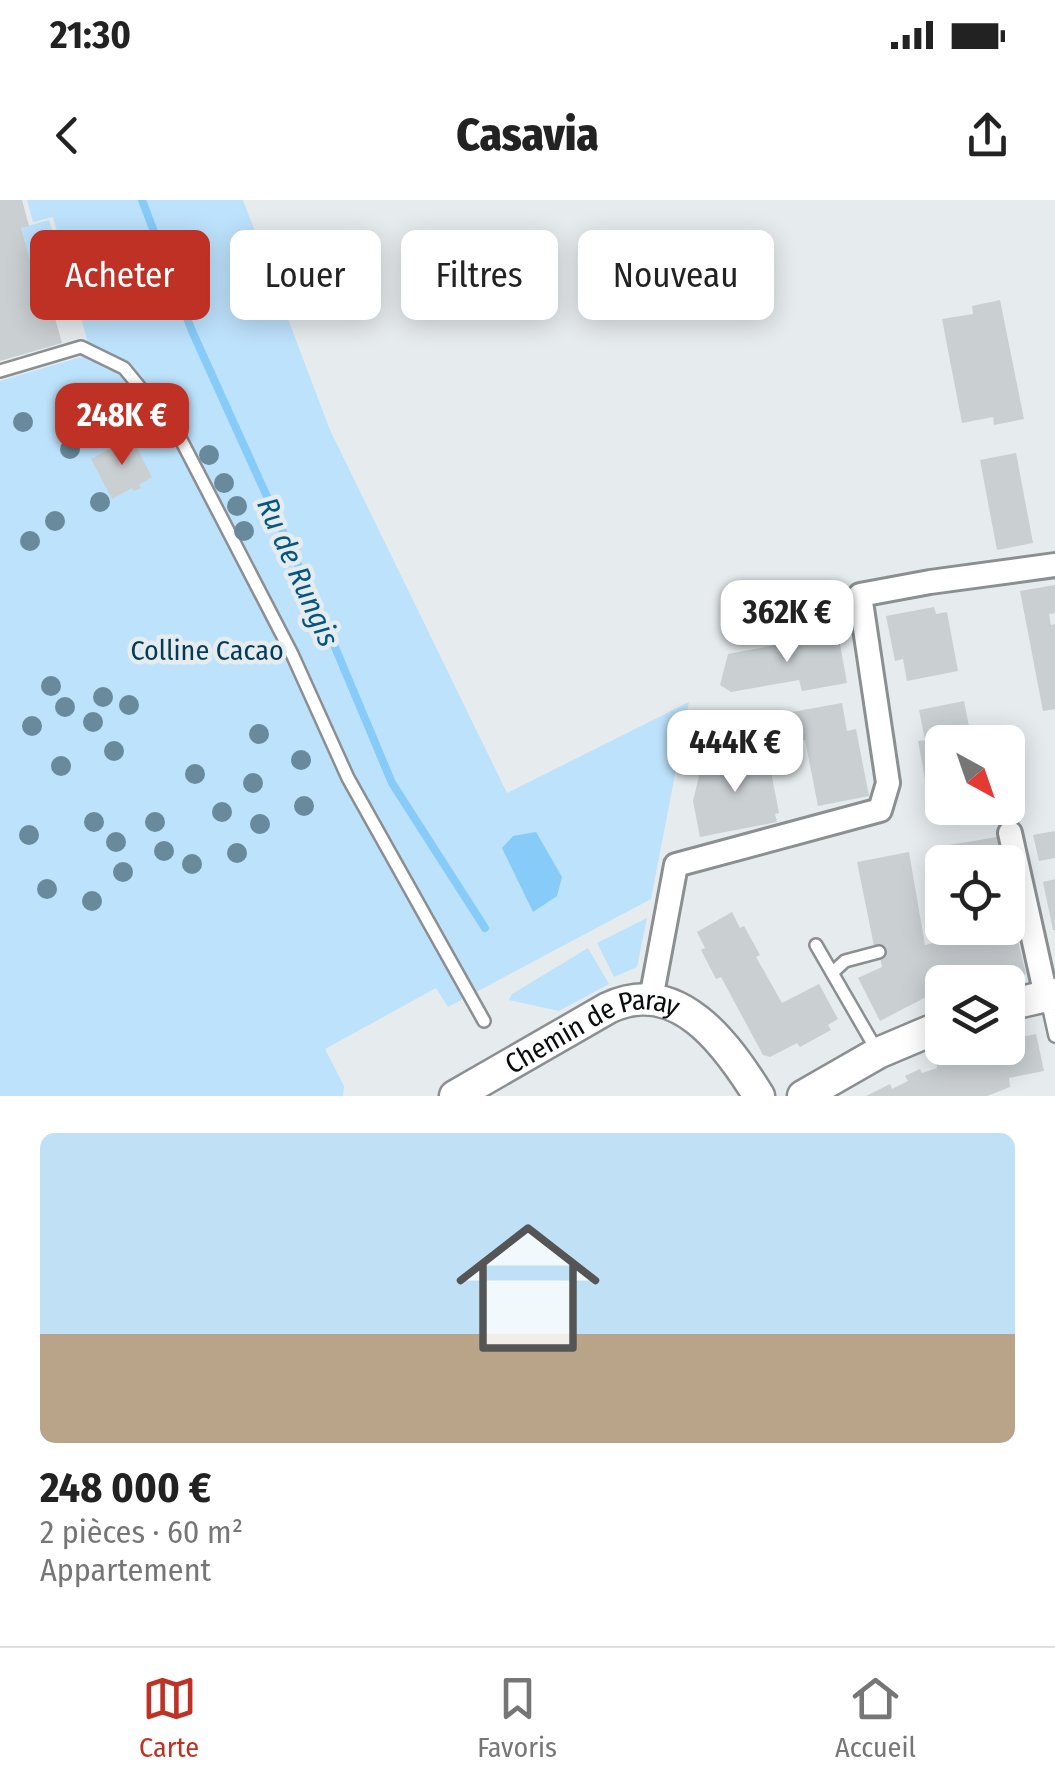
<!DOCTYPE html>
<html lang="fr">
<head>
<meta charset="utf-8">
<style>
  :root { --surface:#fff; --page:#f6f6f6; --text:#222; --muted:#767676; --line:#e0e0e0; --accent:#bf3125 }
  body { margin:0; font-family:"Fira Sans Condensed",sans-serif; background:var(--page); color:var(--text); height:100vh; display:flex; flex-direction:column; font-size:38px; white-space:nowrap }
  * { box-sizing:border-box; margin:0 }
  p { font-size:32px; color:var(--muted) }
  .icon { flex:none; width:55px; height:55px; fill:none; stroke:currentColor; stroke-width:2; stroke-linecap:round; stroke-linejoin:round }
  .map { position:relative; height:896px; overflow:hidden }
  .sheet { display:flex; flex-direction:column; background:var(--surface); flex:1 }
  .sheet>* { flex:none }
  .hud { position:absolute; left:30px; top:30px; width:995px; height:90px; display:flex; gap:20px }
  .needle { width:65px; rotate:140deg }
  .controls { position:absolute; left:925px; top:525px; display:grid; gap:20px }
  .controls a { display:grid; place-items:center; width:100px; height:100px; border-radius:15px; background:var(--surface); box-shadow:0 5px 25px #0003; font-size:50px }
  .price { position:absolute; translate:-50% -85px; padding:0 22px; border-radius:20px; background:#fff; color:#222; font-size:32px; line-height:65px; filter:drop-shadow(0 2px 5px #0008) }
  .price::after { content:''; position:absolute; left:50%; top:60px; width:30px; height:22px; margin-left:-15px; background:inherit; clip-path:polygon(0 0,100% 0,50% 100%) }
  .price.on { background:var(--accent); color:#fff }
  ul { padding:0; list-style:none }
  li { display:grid; align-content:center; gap:20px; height:530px; padding:0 40px }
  li span { display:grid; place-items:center; height:310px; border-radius:15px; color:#555 }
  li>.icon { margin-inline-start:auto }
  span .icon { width:180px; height:180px; fill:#fffc; stroke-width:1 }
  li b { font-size:42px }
  .pill { padding:0 35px; border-radius:15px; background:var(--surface); box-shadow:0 5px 25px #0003; font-size:35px; line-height:90px }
  .pill.on { background:var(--accent); color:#fff }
  .status { display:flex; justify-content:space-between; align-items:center; height:70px; padding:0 50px; background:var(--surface); direction:ltr }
  .status svg { height:28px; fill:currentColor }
  header { display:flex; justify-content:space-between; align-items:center; height:130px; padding:0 40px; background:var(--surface); font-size:45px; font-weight:800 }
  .menu { display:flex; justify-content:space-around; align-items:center; height:140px; border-top:2px solid var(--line); background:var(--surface); font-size:28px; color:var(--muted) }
  .menu a { display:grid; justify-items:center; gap:5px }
  .menu .on { color:var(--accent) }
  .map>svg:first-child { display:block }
</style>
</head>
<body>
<div class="status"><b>21:30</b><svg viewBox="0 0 49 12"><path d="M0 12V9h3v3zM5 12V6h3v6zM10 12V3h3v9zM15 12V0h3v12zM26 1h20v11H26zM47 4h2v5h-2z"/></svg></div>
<header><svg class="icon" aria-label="back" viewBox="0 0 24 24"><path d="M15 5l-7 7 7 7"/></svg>Casavia<svg class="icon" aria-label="share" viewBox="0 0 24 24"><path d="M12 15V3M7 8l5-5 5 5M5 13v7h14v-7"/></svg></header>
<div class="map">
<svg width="1055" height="896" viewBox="0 0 1055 896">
  <rect width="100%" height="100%" fill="#e6ebee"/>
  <!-- green -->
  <path fill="#bde2fc" d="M27,0H243L330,230L507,593L689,502L651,699L448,807L436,788L325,849L344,886L343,896H0V181L91,154L53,17L33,22Z
    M49,20L64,72L36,81L21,28Z
    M647,718L637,767L614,777L597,743Z
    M588,748L609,784L559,811L509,800L512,794Z"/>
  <!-- water -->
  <path fill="#87cbf9" d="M536,632L562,677L557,696L533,712L502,648L513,636Z"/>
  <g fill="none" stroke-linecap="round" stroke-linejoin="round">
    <!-- stream -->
    <path stroke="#87cbf9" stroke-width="8" d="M142,0L192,131L332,440L392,583L485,728"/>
  </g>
  <!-- building -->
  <path fill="#cacfd2" d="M0,0H22L29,26L21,28L36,81L44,79L62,143L0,161Z
    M1000,100L1024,219L994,225L993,217L962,223L942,119L973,114L972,106Z
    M131,237L152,277L139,285L141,288L134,291L132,288L112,299L91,259Z
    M1016,253L1033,343L997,350L980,260Z
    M1055,385V413L1049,414L1051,425L1055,424V509L1043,511L1020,391Z
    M934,407L936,414L947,412L958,471L907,481L903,459L895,461L886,416Z
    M838,433L847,483L802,491L799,480L731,492L720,485L728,454Z
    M964,501L972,542H942V608L975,609L932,617L918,541L925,540L919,510Z
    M842,503L847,531L856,529L869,596L818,606L805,540L797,541L792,512Z
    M767,551L779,613L775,614L777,622L700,637L693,601L702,563Z
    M1055,631V658L1039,661L1033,635Z
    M997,637L1002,662H952L949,645Z
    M909,652L925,745L967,735L966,728H1008L1009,706L1026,774L987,782H942V793L928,796L880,821L858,778L882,767L878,746H874L857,662Z
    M1055,679V730H1053L1043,682Z
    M732,712L740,728L744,726L760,755L756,757L782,803L819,784L838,819L828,825L831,830L800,847L797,843L770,857L763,855L721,777L716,779L701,750L705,748L697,732Z
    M1036,834L1044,871L1009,878L1010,887L987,896H866L890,884L892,889L908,881L905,876L920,869L922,873L937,868L936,862L978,848H1008V840Z"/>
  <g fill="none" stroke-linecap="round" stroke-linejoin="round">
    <!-- service casing -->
    <g stroke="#8b8f92" stroke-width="16">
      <path id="service" d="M0,171L81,147L124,168L178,234L292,454L348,578L484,821
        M816,745L876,849
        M832,773L845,761L879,752
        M1047,800L1055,836"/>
    </g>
    <!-- minor casing -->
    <g stroke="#8b8f92" stroke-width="28">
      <path id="minor" d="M1010,633L1046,796
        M651,799L676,665L880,610L888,583L860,395L930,382L1055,365"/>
    </g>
    <!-- tertiary casing -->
    <g stroke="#8b8f92" stroke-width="35">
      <g id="tertiary">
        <path d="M1008,805L1055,794"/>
        <path id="s1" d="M455,896L608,808C677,775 726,843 759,896"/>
        <path d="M803,896L878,853L942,826"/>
      </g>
    </g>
    <!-- service -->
    <use href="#service" stroke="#fff" stroke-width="11"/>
    <!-- minor -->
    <use href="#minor" stroke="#fff" stroke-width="22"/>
    <!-- tertiary -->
    <use href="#tertiary" stroke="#fff" stroke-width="30"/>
  </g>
  <!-- trees -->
  <g fill="#698a9c">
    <circle cx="23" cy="222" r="10"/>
    <circle cx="104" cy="234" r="10"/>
    <circle cx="70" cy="249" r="10"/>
    <circle cx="209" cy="255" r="10"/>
    <circle cx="224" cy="283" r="10"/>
    <circle cx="100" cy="302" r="10"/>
    <circle cx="237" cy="306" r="10"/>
    <circle cx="55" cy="321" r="10"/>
    <circle cx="244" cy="331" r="10"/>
    <circle cx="30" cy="341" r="10"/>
    <circle cx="51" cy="486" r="10"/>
    <circle cx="103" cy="497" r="10"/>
    <circle cx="129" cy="505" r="10"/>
    <circle cx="65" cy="507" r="10"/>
    <circle cx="93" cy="522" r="10"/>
    <circle cx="32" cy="526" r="10"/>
    <circle cx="259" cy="534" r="10"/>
    <circle cx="114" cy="551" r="10"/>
    <circle cx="301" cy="560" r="10"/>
    <circle cx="61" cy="566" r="10"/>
    <circle cx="195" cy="574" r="10"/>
    <circle cx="253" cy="583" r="10"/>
    <circle cx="304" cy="606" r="10"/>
    <circle cx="222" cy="612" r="10"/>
    <circle cx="94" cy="622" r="10"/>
    <circle cx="155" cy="622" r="10"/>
    <circle cx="260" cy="624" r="10"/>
    <circle cx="29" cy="635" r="10"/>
    <circle cx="116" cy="642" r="10"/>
    <circle cx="164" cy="651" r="10"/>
    <circle cx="237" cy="653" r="10"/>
    <circle cx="192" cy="664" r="10"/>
    <circle cx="123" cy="672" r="10"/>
    <circle cx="47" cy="689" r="10"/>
    <circle cx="92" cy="701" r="10"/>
  </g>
  <g text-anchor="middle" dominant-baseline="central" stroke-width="9" stroke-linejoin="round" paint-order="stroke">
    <!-- park labels -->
    <g font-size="28" fill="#023b59" stroke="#e6ebee">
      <text x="207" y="450">Colline Cacao</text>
    </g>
    <!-- street labels -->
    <g font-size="28" fill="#0a0c0d" stroke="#e6ebee">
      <text stroke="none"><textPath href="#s1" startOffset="155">Chemin de Paray</textPath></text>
    </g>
    <!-- water labels -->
    <g font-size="30" font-style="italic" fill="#005882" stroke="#e6ebee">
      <text transform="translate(298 372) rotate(66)">Ru de Rungis</text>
    </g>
  </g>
</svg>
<div class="controls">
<a><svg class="needle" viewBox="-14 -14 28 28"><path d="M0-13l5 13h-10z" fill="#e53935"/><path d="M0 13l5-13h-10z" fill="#767676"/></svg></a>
<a><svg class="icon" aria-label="locate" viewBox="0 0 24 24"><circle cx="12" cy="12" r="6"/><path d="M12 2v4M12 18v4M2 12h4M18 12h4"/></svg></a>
<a><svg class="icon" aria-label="layers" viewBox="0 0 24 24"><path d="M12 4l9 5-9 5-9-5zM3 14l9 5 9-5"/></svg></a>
</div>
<b class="price on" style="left:122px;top:268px">248K €</b>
<b class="price" style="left:787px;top:465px">362K €</b>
<b class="price" style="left:735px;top:595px">444K €</b>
<div class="hud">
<a class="pill on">Acheter</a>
<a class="pill">Louer</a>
<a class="pill">Filtres</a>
<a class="pill">Nouveau</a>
</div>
</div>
<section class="sheet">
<ul>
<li><span style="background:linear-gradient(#bfe0f5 65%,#b9a48a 0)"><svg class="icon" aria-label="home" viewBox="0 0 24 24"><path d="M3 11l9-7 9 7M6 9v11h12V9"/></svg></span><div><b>248 000 €</b><p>2 pièces · 60 m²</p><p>Appartement</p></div></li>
</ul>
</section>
<nav class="menu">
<a class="on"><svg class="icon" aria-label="map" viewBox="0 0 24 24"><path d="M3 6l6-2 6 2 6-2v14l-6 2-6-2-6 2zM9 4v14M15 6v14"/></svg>Carte</a>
<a><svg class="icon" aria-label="saved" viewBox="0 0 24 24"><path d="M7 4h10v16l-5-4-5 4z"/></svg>Favoris</a>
<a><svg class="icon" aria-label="home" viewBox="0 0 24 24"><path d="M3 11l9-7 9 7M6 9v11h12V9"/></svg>Accueil</a>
</nav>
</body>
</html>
